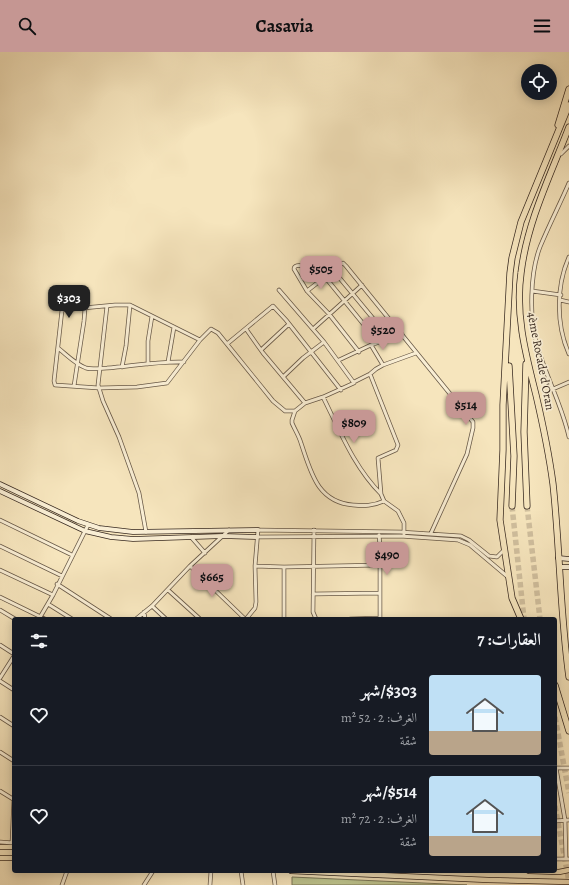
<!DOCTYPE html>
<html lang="ar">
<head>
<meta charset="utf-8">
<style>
  :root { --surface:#171b24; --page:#242831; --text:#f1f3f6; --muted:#9ea1a6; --line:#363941; --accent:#c59692 }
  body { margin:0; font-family:Alegreya,Amiri,serif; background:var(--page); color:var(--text); direction:rtl; height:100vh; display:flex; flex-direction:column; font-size:15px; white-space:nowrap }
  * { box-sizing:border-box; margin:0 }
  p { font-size:13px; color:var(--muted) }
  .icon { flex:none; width:22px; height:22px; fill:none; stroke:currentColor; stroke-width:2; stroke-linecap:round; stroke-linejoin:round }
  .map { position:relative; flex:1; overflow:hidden; direction:ltr }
  .sheet { position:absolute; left:12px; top:565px; width:545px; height:256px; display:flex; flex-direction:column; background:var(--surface); border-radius:4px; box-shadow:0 2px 10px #0003; direction:rtl }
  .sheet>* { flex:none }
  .controls { position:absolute; left:521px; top:12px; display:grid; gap:8px }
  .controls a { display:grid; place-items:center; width:36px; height:36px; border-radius:50%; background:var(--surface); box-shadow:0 2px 10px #0003; font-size:20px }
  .price { position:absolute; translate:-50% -34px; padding:0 9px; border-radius:8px; background:var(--accent); color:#111; font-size:13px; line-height:26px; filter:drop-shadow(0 1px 2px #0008) }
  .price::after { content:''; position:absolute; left:50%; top:24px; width:12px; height:9px; margin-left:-6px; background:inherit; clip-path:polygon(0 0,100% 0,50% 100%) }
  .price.on { background:#222; color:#fff }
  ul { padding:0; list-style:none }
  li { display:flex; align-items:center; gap:12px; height:100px; padding:0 16px }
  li+li { border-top:1px solid var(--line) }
  li span { display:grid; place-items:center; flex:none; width:112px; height:80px; border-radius:4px; color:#555 }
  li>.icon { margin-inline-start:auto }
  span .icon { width:48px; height:48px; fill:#fffc; stroke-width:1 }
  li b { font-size:17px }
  h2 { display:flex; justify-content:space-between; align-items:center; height:48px; padding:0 16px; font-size:17px }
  header { display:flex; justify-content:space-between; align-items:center; height:52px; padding:0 16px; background:var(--accent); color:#111; font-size:18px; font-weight:600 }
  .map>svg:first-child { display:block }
</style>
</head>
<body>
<header><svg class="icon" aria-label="menu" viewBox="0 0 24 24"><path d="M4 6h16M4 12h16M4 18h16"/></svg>Casavia<svg class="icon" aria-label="search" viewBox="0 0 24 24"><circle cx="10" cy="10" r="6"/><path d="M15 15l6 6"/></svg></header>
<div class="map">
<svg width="569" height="833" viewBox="0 0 569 833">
  <rect width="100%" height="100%" fill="#f6e5bd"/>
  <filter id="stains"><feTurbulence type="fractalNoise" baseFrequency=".005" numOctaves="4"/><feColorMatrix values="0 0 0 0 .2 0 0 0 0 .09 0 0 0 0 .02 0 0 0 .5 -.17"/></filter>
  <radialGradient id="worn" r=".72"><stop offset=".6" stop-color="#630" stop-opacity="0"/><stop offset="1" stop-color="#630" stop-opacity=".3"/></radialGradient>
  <!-- green -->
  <path fill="#bdc590" stroke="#7a7758" d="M292,825L467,833H292Z"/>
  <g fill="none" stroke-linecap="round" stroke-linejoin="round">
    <!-- highway-tunnel -->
    <path stroke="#d0bf9e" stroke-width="5.5" stroke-dasharray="5.5 3" stroke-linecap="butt" d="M512,454L524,567
      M527,454L540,567
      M555,665L569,741
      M555,754L569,830"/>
    <!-- street casing -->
    <g stroke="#675847" stroke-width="4.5">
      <path id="street" d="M561,102L569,94
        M569,131C560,152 549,173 540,195C530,221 529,266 537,293C546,325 562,353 569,385
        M569,205C556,234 556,273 569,302
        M333,218L390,287
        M307,239L325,225L378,290
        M532,239L561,243
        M560,248L569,250
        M107,254L98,333L103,349L119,385L139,441L146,480
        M152,264L200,288
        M246,277L263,301L305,351
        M313,277L362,233
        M227,292L273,254L286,268L341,338
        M371,293L383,313
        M58,296C67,303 75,312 86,316C93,318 100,316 107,316C132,314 158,309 184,310
        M261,298L289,272
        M359,300L329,262L307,239L294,217C294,213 299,213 303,214L325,225L340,213L343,211L346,214L473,370V376L467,402L431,481
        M339,308L371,293L402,282
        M168,310L174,275
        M148,312V289L152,264L130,253H115L62,258L54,329L55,333L99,336L137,335L167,331L200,288L211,277L218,281L273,349L285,359H295L305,351L323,345L354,331L324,290L279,238
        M122,315L126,294L130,253
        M370,322L398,393L396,398L378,406L381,442L384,449L398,459L404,471V482
        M283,325L303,306L324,290
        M354,330L370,322L376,317L383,313L416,301
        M74,334L84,269L85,256
        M553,337L569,330
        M323,345C340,379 354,415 381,442
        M295,359L292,368V371C295,378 299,384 301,391C311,420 317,450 353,453C364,454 373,454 384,449
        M0,468L72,503
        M314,478L313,560L316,567
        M379,483L380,494V567
        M191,485L205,501
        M257,485L400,484L458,488L470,493L508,525
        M0,494L62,524
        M190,514L245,567
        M255,514L284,515L380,513
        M0,518L53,543
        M57,532L111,567
        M168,538L200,567
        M313,542L379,541
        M0,545L45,567
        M48,552L72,567
        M152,554L166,567
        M0,558L15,567
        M144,560L145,567
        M39,567L53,543L88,473
        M136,567L152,554L190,514L229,478
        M246,567L255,556L256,550L255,514L258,478L400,480L461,484L469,488L489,504L497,505L504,498
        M284,567V515
        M350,567L380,566
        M0,593L14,602
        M0,626L14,604
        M0,629L14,638
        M0,665L14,674
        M0,700L14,709
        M555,716H569
        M556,716L565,768L566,807
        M0,739L13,747
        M555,769L569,768
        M0,790L14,791
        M12,791L14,746
        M555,807H569
        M241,819L243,833
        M273,819L275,833
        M62,833L67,819
        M144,833L153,819
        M210,833L211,819"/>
    </g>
    <!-- secondary casing -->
    <g stroke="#372920" stroke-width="5.5">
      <path id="secondary" d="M0,432L78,469L99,476L133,480L258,478
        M0,439L85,479L111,485L133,487L223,484L257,485
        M558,506L569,507
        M559,515H569"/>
    </g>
    <!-- primary casing -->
    <g stroke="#372920" stroke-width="6">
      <path id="primary" d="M0,795H14
        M0,806H14
        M291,819L488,828L569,830
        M529,819L559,820L569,818"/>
    </g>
    <!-- highway casing -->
    <g stroke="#372920" stroke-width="7">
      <path id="highway" d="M558,73L569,37
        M569,75C551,122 527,170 521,221C515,263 526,303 536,343C543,373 549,402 553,432C560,497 560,561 569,625
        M526,312L524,380L527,454
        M509,314L514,404L512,454
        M521,567L512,546L500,468L503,398V353L510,221L512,206L521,170L569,53
        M555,633L569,679"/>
    </g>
    <!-- street -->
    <use href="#street" stroke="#f9eed4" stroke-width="3"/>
    <!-- secondary -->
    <use href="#secondary" stroke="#f9eed4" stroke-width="4"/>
    <!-- primary -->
    <use href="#primary" stroke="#f6e5bd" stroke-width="4.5"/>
    <!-- highway -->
    <use href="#highway" stroke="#f6e5bd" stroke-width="5.5"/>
  </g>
  <g text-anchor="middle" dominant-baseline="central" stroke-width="3.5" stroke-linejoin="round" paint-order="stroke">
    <!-- street labels -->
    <g font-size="12" fill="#372920" stroke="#f9eed4">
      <text transform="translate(541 309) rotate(79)">4ème Rocade d'Oran</text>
    </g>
  </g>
  <rect width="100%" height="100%" filter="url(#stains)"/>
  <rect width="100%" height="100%" fill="url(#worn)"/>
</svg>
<div class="controls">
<a><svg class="icon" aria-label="locate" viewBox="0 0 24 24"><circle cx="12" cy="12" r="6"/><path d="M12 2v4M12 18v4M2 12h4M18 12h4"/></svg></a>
</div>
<b class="price" style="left:321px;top:238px">$505</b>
<b class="price on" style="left:69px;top:267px">$303</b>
<b class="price" style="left:383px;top:299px">$520</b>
<b class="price" style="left:466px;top:374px">$514</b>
<b class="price" style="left:354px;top:392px">$809</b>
<b class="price" style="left:387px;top:524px">$490</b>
<b class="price" style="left:212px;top:546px">$665</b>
<section class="sheet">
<h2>العقارات: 7<svg class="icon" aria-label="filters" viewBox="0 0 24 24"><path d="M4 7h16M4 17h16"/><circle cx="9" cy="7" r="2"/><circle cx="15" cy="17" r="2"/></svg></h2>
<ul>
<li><span style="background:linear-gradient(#bfe0f5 70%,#b9a48a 0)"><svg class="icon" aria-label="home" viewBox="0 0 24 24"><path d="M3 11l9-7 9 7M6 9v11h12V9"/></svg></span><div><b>$303/شهر</b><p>الغرف: 2 · 52 m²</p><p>شقة</p></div><svg class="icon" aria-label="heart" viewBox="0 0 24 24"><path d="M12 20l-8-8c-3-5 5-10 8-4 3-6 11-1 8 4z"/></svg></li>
<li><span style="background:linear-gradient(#bfe0f5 75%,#b9a48a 0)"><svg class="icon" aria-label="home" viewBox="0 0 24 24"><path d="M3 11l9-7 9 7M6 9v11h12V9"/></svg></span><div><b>$514/شهر</b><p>الغرف: 2 · 72 m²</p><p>شقة</p></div><svg class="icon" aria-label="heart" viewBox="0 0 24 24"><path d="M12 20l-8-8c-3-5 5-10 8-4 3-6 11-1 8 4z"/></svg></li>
</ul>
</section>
</div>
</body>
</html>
